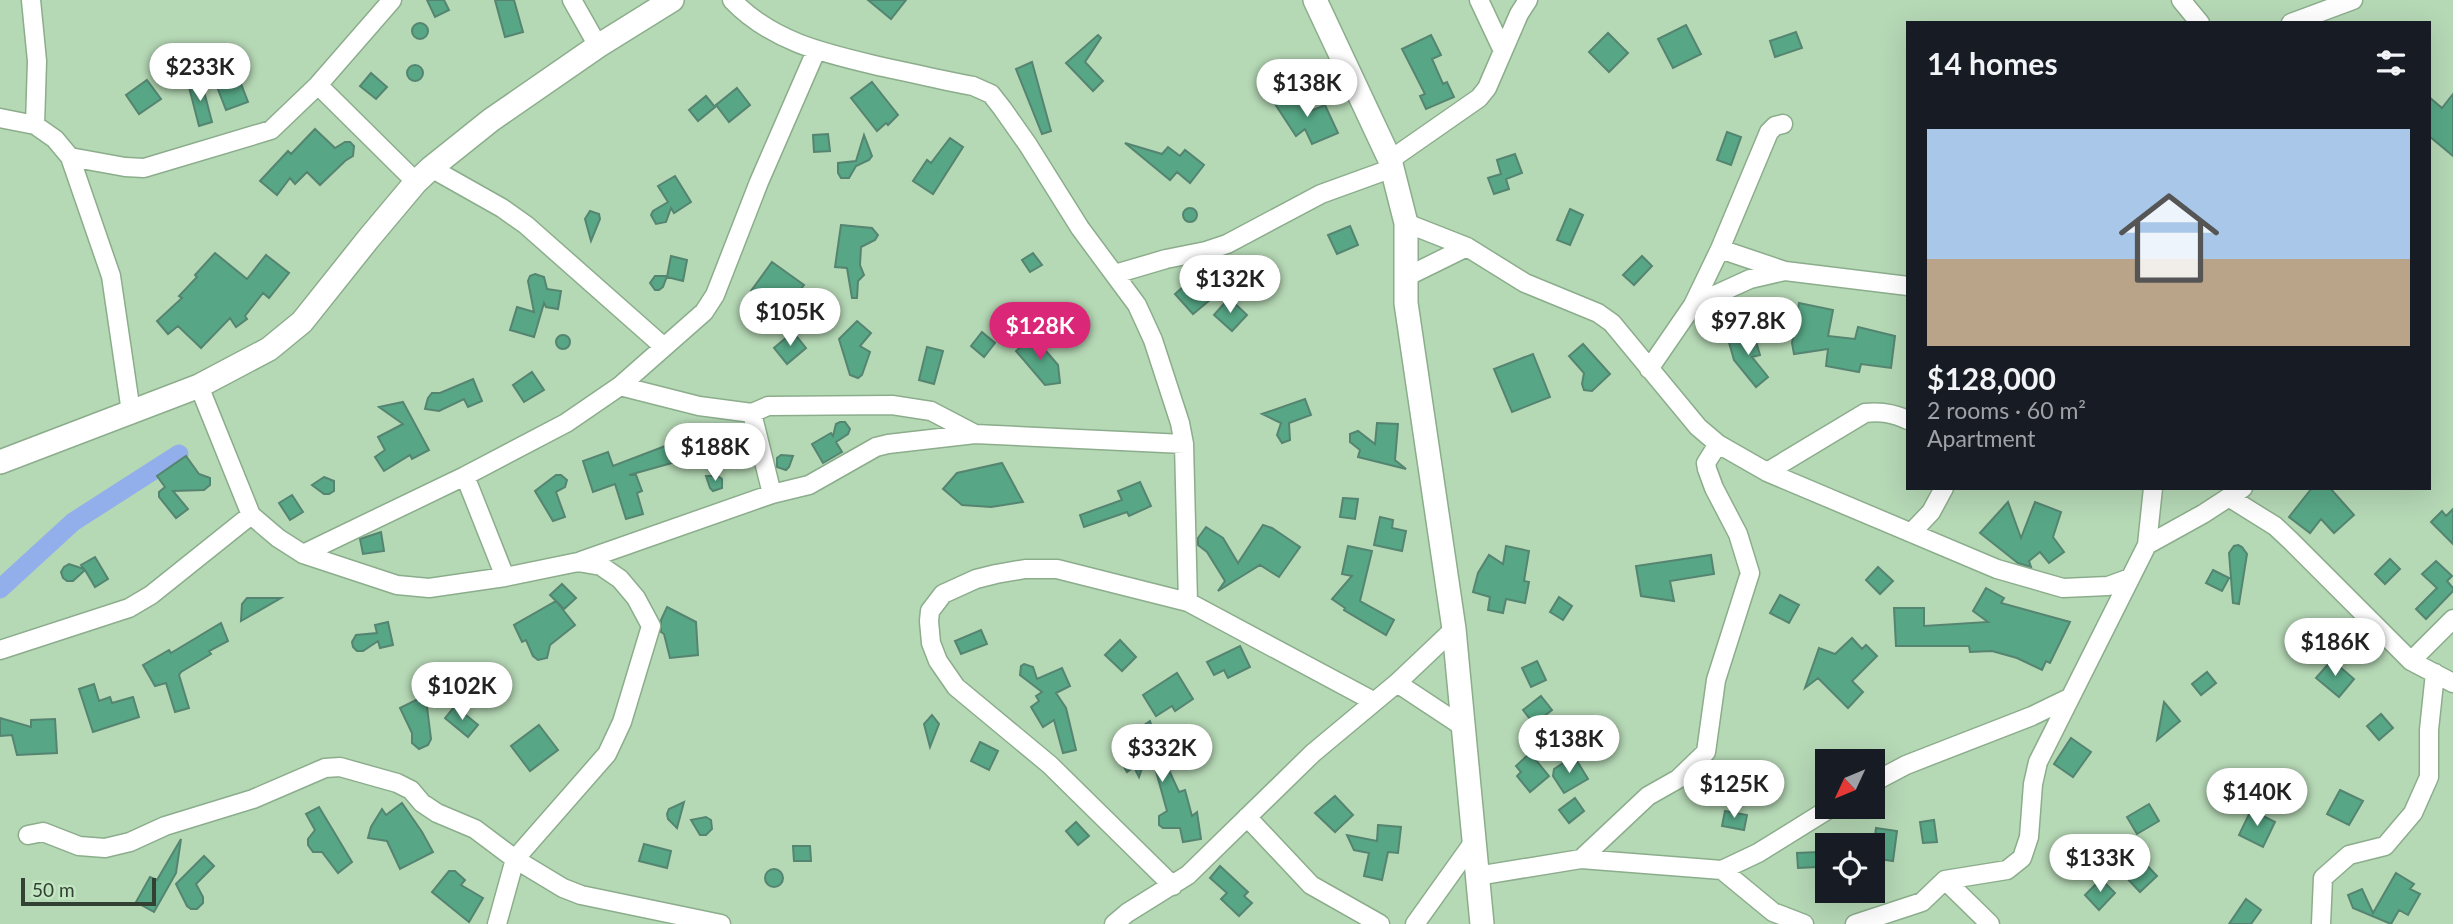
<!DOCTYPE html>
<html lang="en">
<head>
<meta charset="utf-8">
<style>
  :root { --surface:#171b24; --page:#20242c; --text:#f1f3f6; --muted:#9ea1a6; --line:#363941; --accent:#db2777 }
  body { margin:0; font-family:Lato,sans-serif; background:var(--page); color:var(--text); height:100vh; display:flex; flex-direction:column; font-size:26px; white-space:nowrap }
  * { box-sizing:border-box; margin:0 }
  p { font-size:23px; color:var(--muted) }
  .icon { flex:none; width:38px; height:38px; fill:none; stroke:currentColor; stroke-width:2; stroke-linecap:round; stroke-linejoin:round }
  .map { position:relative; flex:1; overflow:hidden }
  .drawer { position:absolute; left:1906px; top:21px; width:525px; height:469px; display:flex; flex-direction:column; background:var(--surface); border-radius:0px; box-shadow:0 7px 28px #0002 }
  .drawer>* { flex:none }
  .needle { width:46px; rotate:226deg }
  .tools { position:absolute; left:1815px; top:749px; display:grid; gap:14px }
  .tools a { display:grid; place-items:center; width:70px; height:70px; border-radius:0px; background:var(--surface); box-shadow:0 7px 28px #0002; font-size:35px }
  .scale { position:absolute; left:21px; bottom:18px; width:135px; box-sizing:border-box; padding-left:7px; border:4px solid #334133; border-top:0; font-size:19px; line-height:24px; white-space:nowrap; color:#334133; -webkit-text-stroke:5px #c2e5c2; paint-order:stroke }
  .price { position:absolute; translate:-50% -60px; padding:0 16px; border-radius:24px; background:#fff; color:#222; font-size:23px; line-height:46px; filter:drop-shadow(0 2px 4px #0008) }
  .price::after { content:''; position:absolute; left:50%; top:42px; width:21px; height:16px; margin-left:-10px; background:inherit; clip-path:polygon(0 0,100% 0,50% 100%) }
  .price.current { background:var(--accent); color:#fff }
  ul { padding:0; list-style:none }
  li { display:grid; align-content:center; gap:14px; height:371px; padding:0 21px }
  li+li { border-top:2px solid var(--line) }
  li span { display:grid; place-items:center; height:217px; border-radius:0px; color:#555 }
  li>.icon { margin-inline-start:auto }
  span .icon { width:126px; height:126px; fill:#fffc; stroke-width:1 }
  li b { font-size:30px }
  h2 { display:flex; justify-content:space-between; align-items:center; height:84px; padding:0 21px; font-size:30px }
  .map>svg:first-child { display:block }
</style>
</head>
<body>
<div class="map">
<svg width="2453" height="924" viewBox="0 0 2453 924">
  <rect width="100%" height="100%" fill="#b5d8b5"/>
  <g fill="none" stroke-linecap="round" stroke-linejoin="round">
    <!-- canal -->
    <path stroke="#93afeb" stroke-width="19" d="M0,589L73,522L179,454"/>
  </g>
  <!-- building -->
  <path fill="#57a786" stroke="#558470" stroke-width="2" d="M427,0H444L449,10L435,17Z
    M495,0H514L523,32L505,37Z
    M868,0H906L891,19Z
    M412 31a8 8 0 1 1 16 0a8 8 0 1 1-16 0Z
    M1686,25L1701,54L1673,68L1658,39Z
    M1796,32L1802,48L1775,57L1770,41Z
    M1608,33L1628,53L1609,72L1589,52Z
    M1098,35L1101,38L1085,62L1103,81L1093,91L1066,63Z
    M1431,35L1441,55L1432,59L1443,84L1447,82L1454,97L1426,109L1420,96L1425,94L1402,49Z
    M220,58L224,71L190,79L187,66Z
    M1032,62L1051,131L1042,134L1016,69Z
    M1296,64L1307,76L1295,88L1284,76Z
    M407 73a8 8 0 1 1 16 0a8 8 0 1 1-16 0Z
    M371,73L387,87L376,99L360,86Z
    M238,76L248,102L226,110L216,84Z
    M147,80L161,99L139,114L126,95Z
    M201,80L212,122L199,126L188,83Z
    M872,82L898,115L888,125L886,123L877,131L851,98Z
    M737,88L750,105L729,122L716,105Z
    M1293,91L1308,112L1325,105L1338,133L1312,144L1305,129L1296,136L1275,104Z
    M2453,94V156L2429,136V97L2442,108Z
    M706,96L715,107L698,121L689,110Z
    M315,129L335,148L345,142H350L354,146L353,156L345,161L320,185L307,172L295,184L290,178L277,195L260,181L288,151L291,154Z
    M1727,132L1741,137L1731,165L1717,160Z
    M828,134L830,151L814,152L813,135Z
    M864,135L872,156L869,160L856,166L849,178H841L838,173V163L856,161Z
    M950,138L963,147L933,194L913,181L927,160L931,163Z
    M1125,143L1162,154L1168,147L1180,156L1185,150L1204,165L1190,183L1177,172L1170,180Z
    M1515,154L1522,173L1506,179L1509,189L1494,194L1488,178L1501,174L1497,160Z
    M675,176L691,202L674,213L671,208L666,222L656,224L651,215L653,211L668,202L658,186Z
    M1183 215a7 7 0 1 1 14 0a7 7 0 1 1-14 0Z
    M1570,209L1583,215L1570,245L1557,240Z
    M590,211L599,214L600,219L591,241L585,219Z
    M841,225L872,228L878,235L875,240L861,247L860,265L864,275L858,281L857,298H852L847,268L835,267Z
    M1350,226L1358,245L1337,254L1328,235Z
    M215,253L247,279L266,255L289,273L269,298L263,293L245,316L247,319L236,327L230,318L201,348L178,326L168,334L157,321L182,298L179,296L197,277L195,275Z
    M1033,253L1042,265L1030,272L1022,260Z
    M671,256L687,260L683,281L667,277Z
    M1642,256L1652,266L1634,285L1623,275Z
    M772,262L804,285L786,309L772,298L768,303L751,291Z
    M535,274L544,277L547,289L561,291L558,309L546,307L544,303L534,337L510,330L517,307L534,312L528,281L530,276Z
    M655,276H667L663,287L659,290H655L650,283Z
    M1192,279L1210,300L1193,314L1175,294Z
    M1229,298L1247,315L1232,331L1214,315Z
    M1799,303L1833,310L1828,336L1855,339L1858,327L1895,336L1891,368L1861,364L1859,372L1826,366L1828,349L1794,354L1792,343Z
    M857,321L871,333L860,346L870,352L862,375L858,378L850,375L839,339Z
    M1753,331L1760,355L1752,357L1768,377L1756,387L1734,360L1728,339Z
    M793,332L806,348L787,364L774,348Z
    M982,332L995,343L984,357L971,346Z
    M556 342a7 7 0 1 1 14 0a7 7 0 1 1-14 0Z
    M1033,336L1058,365L1060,383L1045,385L1016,351Z
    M1583,344L1610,374L1592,391L1584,390L1582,384L1584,373L1569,356Z
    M927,347L943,351L934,384L919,380Z
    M1533,354L1550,397L1512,412L1494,369Z
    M532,372L544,390L524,402L513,385Z
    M473,379L482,401L468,407L464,399L439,411L425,409L428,398L432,393H440Z
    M1305,399L1311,415L1289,423L1290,440L1282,443L1277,435L1281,423L1262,414Z
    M403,402L429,450L412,459L410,455L384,471L375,457L385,450L378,437L403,424L379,407Z
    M840,422H845L850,429L848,434L836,442L842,452L823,463L812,444L831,433L833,436L836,424Z
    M1377,423L1398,424L1395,460L1406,469L1358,457L1360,450L1350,442V434L1358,431L1375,444Z
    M706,436L711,452L629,475H636L642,491L637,493L643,514L626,519L615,484L593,492L583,461L608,452L613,466L673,443Z
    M781,455L793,456L789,467L786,470L777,467V458Z
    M186,456L199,474L210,478V485L204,490L173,491L188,509L176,518L159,497V492L165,487L157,476Z
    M1002,463L1023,502L991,507L962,505L943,489L957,473Z
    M556,475H561L567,480L565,487L556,492L565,517L553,521L535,491Z
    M706,476H718L722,479V488L713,491L710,488Z
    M324,477L334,481V491L329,494H324L312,485Z
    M1140,482L1151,506L1129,516L1127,512L1084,527L1080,515L1122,500L1118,491Z
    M2312,488H2330L2354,515L2334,533L2321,519L2310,533L2289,517Z
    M292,495L303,512L290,520L279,503Z
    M1343,498L1358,499L1355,519L1340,517Z
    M2008,502L2021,538L2035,502L2061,512L2053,537L2064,552L2049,563L2040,552L2029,561L2031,567L2018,563L1980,533Z
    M2453,509V544L2431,522L2442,511L2446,516Z
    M1380,517L1393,520L1392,528L1406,531L1402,551L1374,545Z
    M1263,525L1272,528L1300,547L1279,577L1260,565L1218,591L1225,581L1207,552L1198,545V538L1206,527L1223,538L1238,563Z
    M381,532L384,551L363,554L360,539Z
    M2238,545L2242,547L2247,554L2239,604L2233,603L2229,553L2234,546Z
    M1348,546L1372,551L1360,601L1394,620L1386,635L1344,610L1345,608L1332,599L1352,576L1342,574Z
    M1506,546L1529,551L1524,581L1529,582L1525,603L1506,599L1503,613L1488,610L1490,597L1473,592L1478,573L1489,555L1503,564Z
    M1711,555L1714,574L1670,581L1674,601L1641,596L1636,566Z
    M95,557L108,579L95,587L85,570L73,581H67L63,578L61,572L64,567L69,564L84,569L81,565Z
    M2390,559L2400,569L2385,584L2375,574Z
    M2436,561L2452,576L2447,581L2453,588V591L2426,619L2416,609L2437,588L2422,574Z
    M1878,567L1893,581L1880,594L1866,580Z
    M2213,570L2229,578L2222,591L2206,583Z
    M562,584L576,598L564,609L550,595Z
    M1986,588L2004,598L2001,603L2070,622L2050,663L2046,661L2042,670L2017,658L1992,651L1970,652L1969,646H1896L1894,608H1924V626L1988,622L1973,611Z
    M1780,595L1799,605L1789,623L1770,613Z
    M1559,597L1572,606L1563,620L1550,612Z
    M247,598H281L241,621L242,604Z
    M556,601L575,625L550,645L547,658L538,660L533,656L526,640L522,642L514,625Z
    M667,607L696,622L698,655L670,658L664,634L661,632V620Z
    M388,622L393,645L380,648L378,641L363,651H357L353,647L352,642L356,635L377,633L375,625Z
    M221,623L228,641L209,651L211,654L181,672L179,675L189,708L175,712L166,683L155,686L143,665L169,650L171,653Z
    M981,630L987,644L961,654L955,641Z
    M1852,638L1862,649L1866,645L1877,656L1852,681L1863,692L1848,708L1818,678L1805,688L1819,648L1835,654Z
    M1120,640L1136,657L1122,671L1105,655Z
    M1240,646L1250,667L1228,678L1224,670L1214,675L1207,662Z
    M2332,660L2354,679L2339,697L2316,678Z
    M1537,661L1546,680L1531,687L1522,668Z
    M1024,664L1033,667L1037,679L1062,668L1070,686L1056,693L1066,708L1076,750L1063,753L1054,720L1043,727L1031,707L1039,701L1036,696L1042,692L1020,675L1021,666Z
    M2207,672L2216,683L2201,695L2192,684Z
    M1177,673L1193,699L1175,711L1172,706L1156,716L1143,695Z
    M94,684L99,701L110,697L112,703L133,697L139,717L93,732L79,689Z
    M1541,696L1552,710L1534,724L1523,710Z
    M422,697L427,707L431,739L428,745L419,749L412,743V733L400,708Z
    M2164,702L2180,721L2157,740Z
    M455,706L478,725L468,737L445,718Z
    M2381,714L2393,728L2379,740L2367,726Z
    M932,715L939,724L930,747L924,724Z
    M0,718L31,727V720L55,719L57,753L17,755L12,735L0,736Z
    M1150,721L1154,733L1150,744L1156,742L1179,792L1185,790L1192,816L1197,812L1201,839L1183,842L1180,828H1163L1159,825V816L1167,811L1149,746L1139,777L1134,767L1127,772L1115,751L1136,739L1140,728Z
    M539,725L558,750L530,771L511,746Z
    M2071,738L2091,752L2073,777L2054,764Z
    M980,742L998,751L989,770L971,761Z
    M1530,753L1549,776L1530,792L1517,776L1521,772L1516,766Z
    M1574,756L1588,779L1564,793L1553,776L1554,769Z
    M2256,781L2271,790L2262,806L2247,799Z
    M2340,790L2363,801L2349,825L2327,814Z
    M1335,796L1353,815L1335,832L1315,813Z
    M1575,798L1584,811L1569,823L1559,810Z
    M684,802L677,828L668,819L667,814L669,809Z
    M402,803L422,832L433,852L400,869L387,841L368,838L371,827L382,809L386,815Z
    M2149,804L2159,821L2137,834L2127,817Z
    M319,807L352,862L338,873L322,852H313L308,845V839L315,830L306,814Z
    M2251,810L2275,822L2263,847L2239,835Z
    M1725,811L1747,815L1744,830L1722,826Z
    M706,817L711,820L712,829L706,835H700L691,820Z
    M1934,820L1937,842L1923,843L1920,822Z
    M1076,822L1089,836L1078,845L1066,831Z
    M1378,825L1401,827L1398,853L1388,852L1382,880L1364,876L1369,853L1354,850L1347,835L1377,841Z
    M1876,828L1897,831L1893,861L1872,858Z
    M181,839L176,873L154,912L136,902L150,877L157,880Z
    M644,844L671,851L667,868L639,861Z
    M793,846H810L811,861H794Z
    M1818,852V867L1798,868L1797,853Z
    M204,856L214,866L196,884L203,897V903L197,909H191L187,906L176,884Z
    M2140,858L2157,876L2140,892L2123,874Z
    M1220,866L1248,892L1244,896L1252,903L1239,916L1221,899L1227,893L1210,878Z
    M765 878a9 9 0 1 1 18 0a9 9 0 1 1-18 0Z
    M449,871H455L465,880L461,885L483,898L469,922L432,892Z
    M2396,873L2414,884L2410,889L2420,894L2408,915L2399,910L2391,924L2353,908L2348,895L2362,889L2373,913Z
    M2101,879L2115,893L2099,910L2085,895Z
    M2246,899L2261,910L2251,924H2229Z"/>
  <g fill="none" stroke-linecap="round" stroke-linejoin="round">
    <!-- minor casing -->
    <g stroke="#8cad8c" stroke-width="21">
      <path id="minor" d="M31,0L37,61L35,125
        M572,0L598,46
        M732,0C773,43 828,54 883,67C913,73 943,81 973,86L991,94L1002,108L1028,145L1080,228L1137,305L1153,340L1180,423L1184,444L1188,602
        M1479,0L1503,51
        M2181,0L2200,23
        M2291,23L2353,0
        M318,85L416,182
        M0,118L35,125L55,139L70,157L111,276L131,412
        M70,157L125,167L144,168L271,130L318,85L392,0
        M431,168L502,208L526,225L664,347
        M1406,223L1467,247L1525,283L1598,313L1612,323L1698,427L1718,444L1767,472L1997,569L2063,588L2108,586L2130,578
        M1720,249L1785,271L1908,286
        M1115,274L1166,259L1206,251L1227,244L1321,194L1390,169V160L1479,98L1487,88L1519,14L1528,0
        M1406,277L1467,247
        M1693,305L1750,279L1785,271
        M1649,369L1693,305L1720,249L1769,132L1775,126L1783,124
        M199,386L251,515L278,538L303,554L397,585L429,588L505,577L578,562L601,566L620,579L636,598L651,626L622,722L607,754L515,859L497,924
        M620,386L699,406L752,413L768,406L892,405L931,411L975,434L1184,444
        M752,413L772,494
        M1767,472L1865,413C1881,411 1893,413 1908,420
        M465,476L505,577
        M2230,498L2275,526L2291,541L2411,661L2453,683
        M1911,533L1931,512L1944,488
        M2147,545L2153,488
        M303,554L465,476L566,423L620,386L704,312L715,295L759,182L816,51
        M581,561L772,494L809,485L876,447L888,444L975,434
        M0,650L129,608L151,595L251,515
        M2411,661L2453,619
        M1397,683L1462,726
        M1872,783L1906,765L2032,716L2069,698
        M1247,817L1311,885L1380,924
        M28,835L43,832L79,846L105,848L130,842L165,826L253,799L325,768L340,767L397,783L411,790L422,803L437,813L475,829L515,859L563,888L581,895L721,924
        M1581,859L1648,796L1678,779L1706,752L1716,680L1750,573L1738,534L1714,488L1707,469L1706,463L1718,444
        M1722,870L1773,912L1804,924
        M1477,876L1581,859L1722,870L1758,853L1832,807
        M1945,880L1990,924
        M1173,886L1050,765L956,687L938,661L931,643L929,621L930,611L943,594L976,579L996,574L1025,569H1057L1188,602L1373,701
        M1114,924L1127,913L1188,875L1313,753L1397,683L1454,629
        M1415,924L1475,840
        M1855,924L1922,902L1945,880L2007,870L2022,858L2029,837L2033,784L2038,762L2147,545L2203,514L2243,488
        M2321,924L2323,878L2349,855L2385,846L2413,813L2429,777V730L2435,673"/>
    </g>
    <!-- tertiary casing -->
    <g stroke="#8cad8c" stroke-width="26">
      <path id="tertiary" d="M1315,0L1390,160L1406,223V303L1454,629L1482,924
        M0,462L199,386L269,349L302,322L369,238L416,182L431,168L491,120L598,46L672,0"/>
    </g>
    <!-- minor -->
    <use href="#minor" stroke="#fff" stroke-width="18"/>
    <!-- tertiary -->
    <use href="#tertiary" stroke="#fff" stroke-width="23"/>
  </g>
</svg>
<div class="tools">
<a><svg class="needle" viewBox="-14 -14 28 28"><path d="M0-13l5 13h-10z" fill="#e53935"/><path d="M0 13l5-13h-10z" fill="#9ea1a6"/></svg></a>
<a><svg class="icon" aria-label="locate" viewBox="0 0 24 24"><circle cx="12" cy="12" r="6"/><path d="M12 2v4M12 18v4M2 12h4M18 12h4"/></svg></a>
</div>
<div class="scale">50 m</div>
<b class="price" style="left:200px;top:103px">$233K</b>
<b class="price" style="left:1307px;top:119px">$138K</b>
<b class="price" style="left:1230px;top:315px">$132K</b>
<b class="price" style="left:790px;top:348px">$105K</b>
<b class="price" style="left:1748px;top:357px">$97.8K</b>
<b class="price current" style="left:1040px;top:362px">$128K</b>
<b class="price" style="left:715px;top:483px">$188K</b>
<b class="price" style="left:2335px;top:678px">$186K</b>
<b class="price" style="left:462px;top:722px">$102K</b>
<b class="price" style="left:1569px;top:775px">$138K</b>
<b class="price" style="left:1162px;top:784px">$332K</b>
<b class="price" style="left:1734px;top:820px">$125K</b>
<b class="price" style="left:2257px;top:828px">$140K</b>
<b class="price" style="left:2100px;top:894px">$133K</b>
<section class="drawer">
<h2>14 homes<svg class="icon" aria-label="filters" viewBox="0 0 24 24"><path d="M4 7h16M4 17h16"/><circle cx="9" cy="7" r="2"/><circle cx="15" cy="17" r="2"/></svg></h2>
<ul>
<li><span style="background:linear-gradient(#a9c7e8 60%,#b9a48a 0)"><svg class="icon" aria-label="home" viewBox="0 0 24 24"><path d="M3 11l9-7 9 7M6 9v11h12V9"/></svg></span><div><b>$128,000</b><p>2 rooms · 60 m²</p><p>Apartment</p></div></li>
</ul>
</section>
</div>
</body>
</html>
